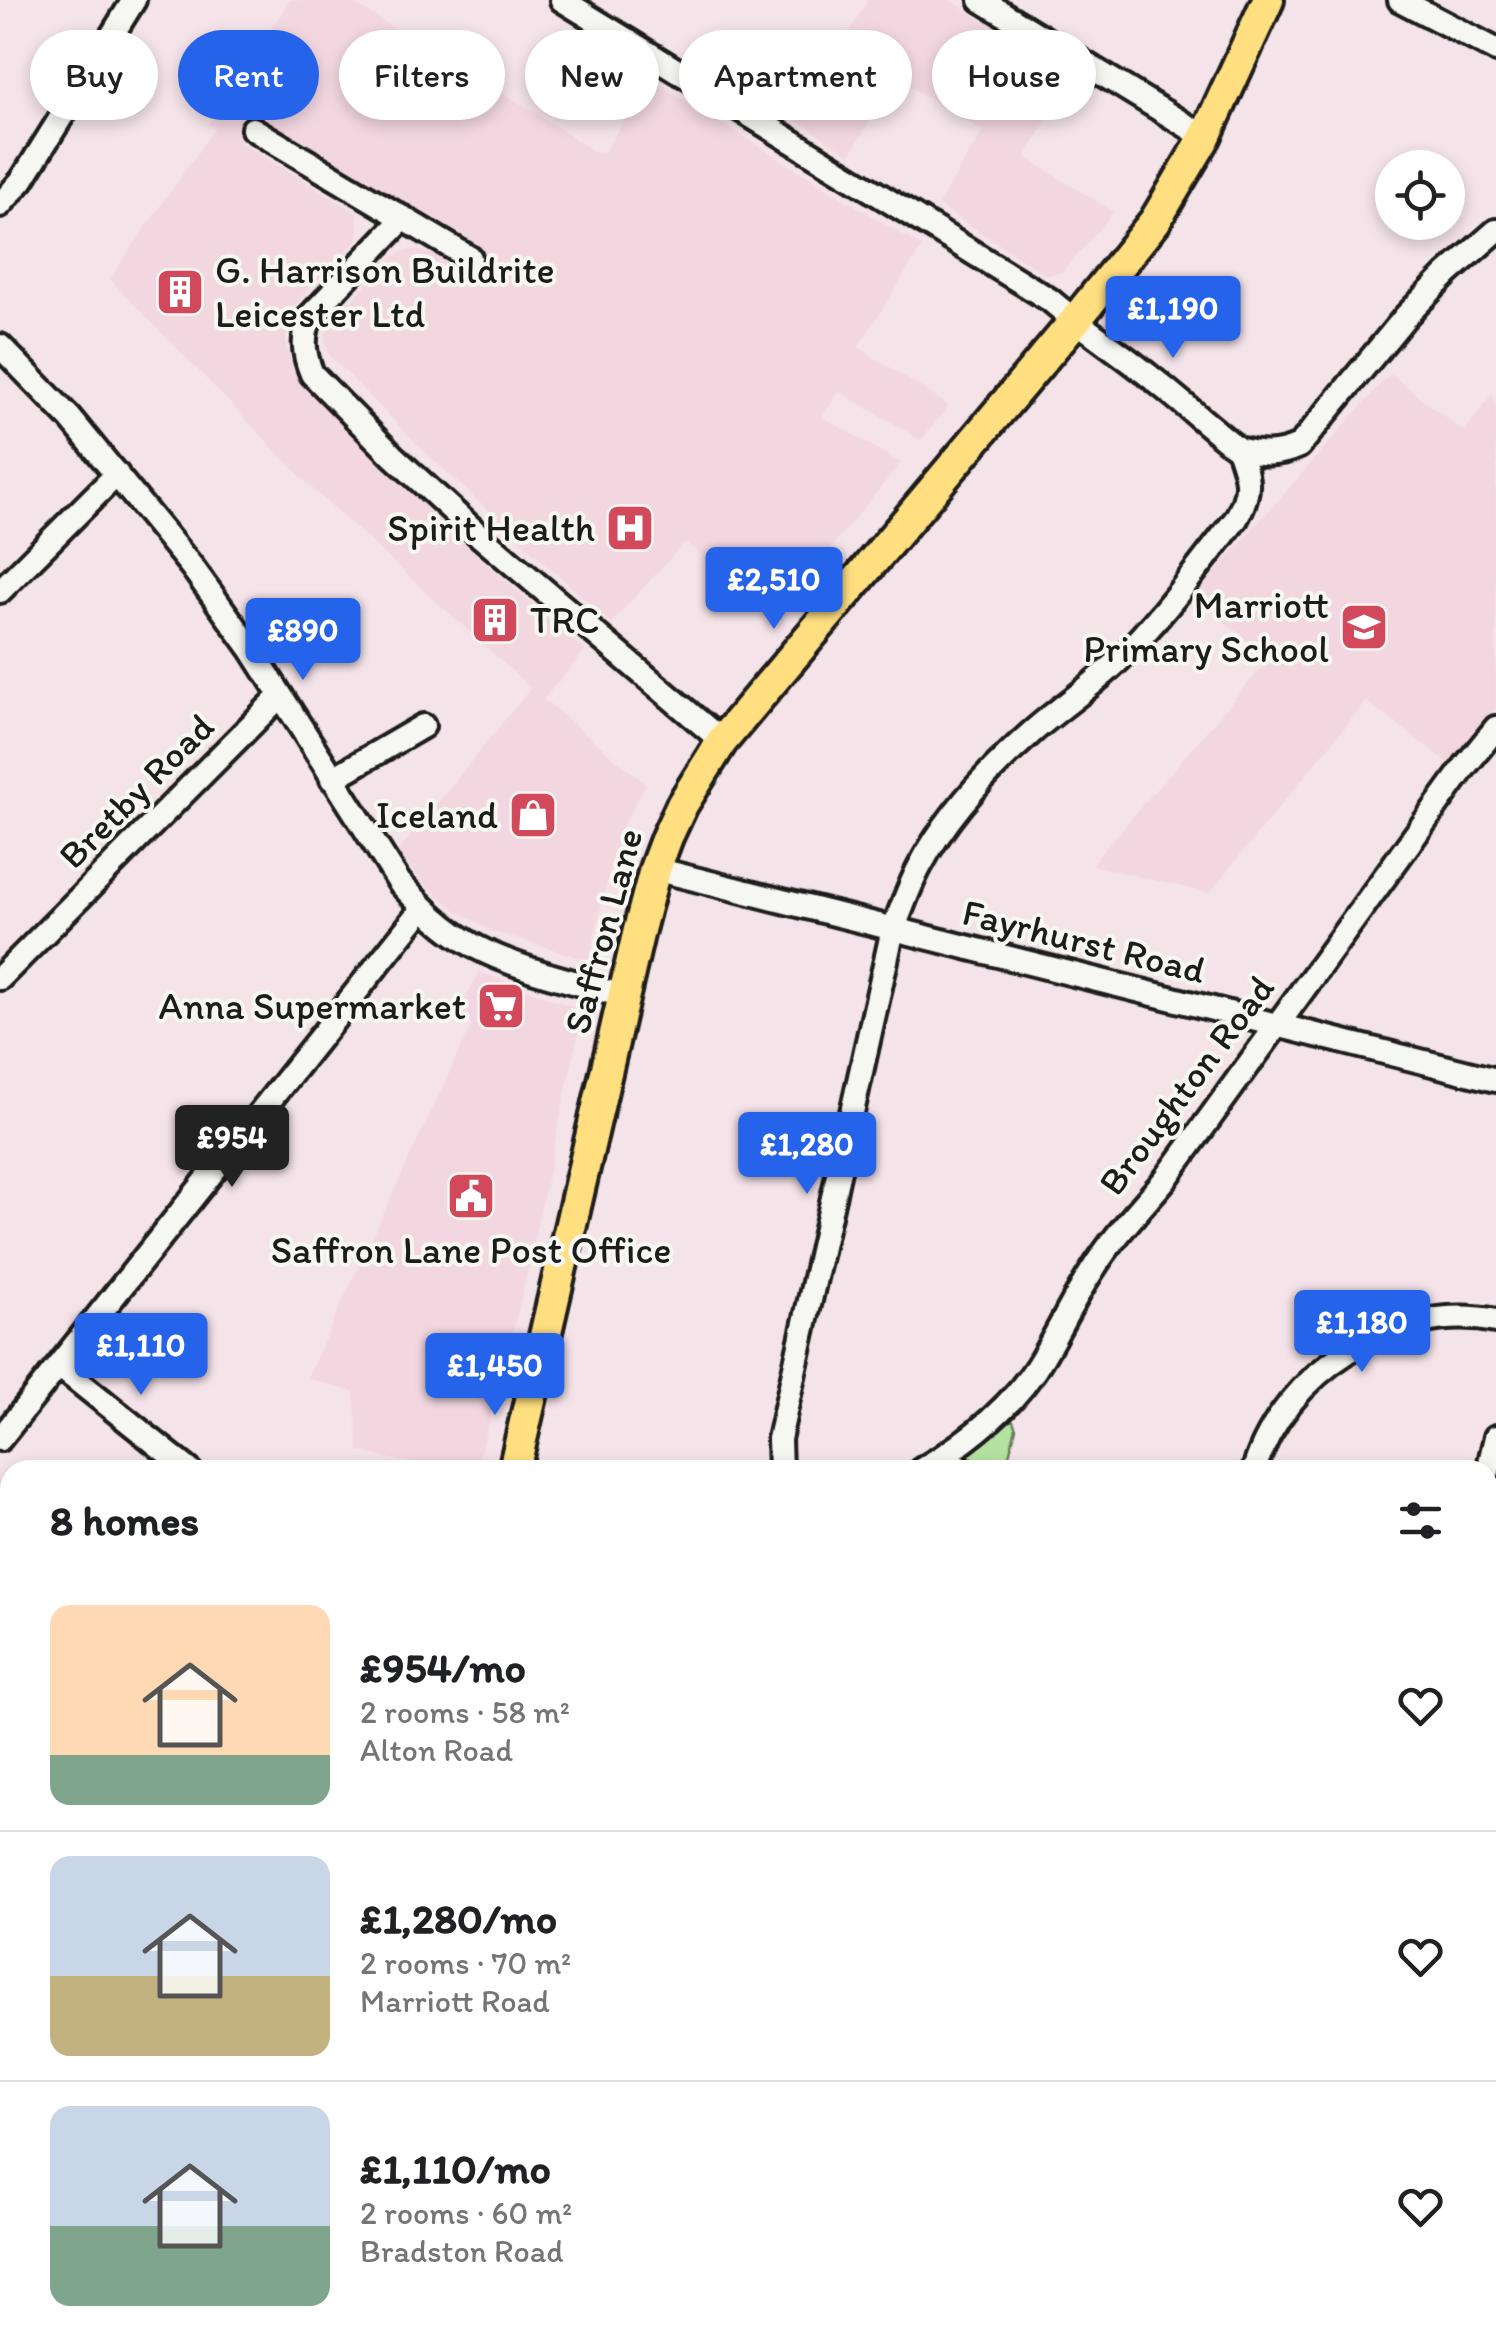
<!DOCTYPE html>
<html lang="en">
<head>
<meta charset="utf-8">
<style>
  :root { --surface:#fff; --page:#f2f2f2; --text:#202124; --muted:#757577; --line:#e0e0e0; --accent:#2563eb }
  body { margin:0; font-family:Itim,sans-serif; background:var(--page); color:var(--text); height:100vh; display:flex; flex-direction:column; font-size:38px; white-space:nowrap }
  * { box-sizing:border-box; margin:0 }
  p { font-size:32px; color:var(--muted) }
  .icon { flex:none; width:55px; height:55px; fill:none; stroke:currentColor; stroke-width:2; stroke-linecap:round; stroke-linejoin:round }
  .map { position:relative; flex:1; overflow:hidden }
  .panel { position:absolute; left:0px; top:1460px; width:1498px; height:890px; display:flex; flex-direction:column; background:var(--surface); border-radius:30px 30px 0 0; box-shadow:0 5px 15px #0003 }
  .panel>* { flex:none }
  .hud { position:absolute; left:30px; top:30px; width:1438px; height:90px; display:flex; gap:20px }
  .fabs { position:absolute; left:1375px; top:150px; display:grid; gap:20px }
  .fabs a { display:grid; place-items:center; width:90px; height:90px; border-radius:50%; background:var(--surface); box-shadow:0 5px 15px #0003; font-size:50px }
  .price { position:absolute; translate:-50% -85px; padding:0 22px; border-radius:10px; background:var(--accent); color:#fff; font-size:32px; line-height:65px; filter:drop-shadow(0 2px 5px #0008) }
  .price::after { content:''; position:absolute; left:50%; top:60px; width:30px; height:22px; margin-left:-15px; background:inherit; clip-path:polygon(0 0,100% 0,50% 100%) }
  .price.current { background:#222; color:#fff }
  ul { padding:0; list-style:none }
  li { display:flex; align-items:center; gap:30px; height:250px; padding:0 50px }
  li+li { border-top:2px solid var(--line) }
  li span { display:grid; place-items:center; flex:none; width:280px; height:200px; border-radius:20px; color:#555 }
  li>.icon { margin-inline-start:auto }
  span .icon { width:120px; height:120px; fill:#fffc; stroke-width:1 }
  li b { font-size:42px }
  h2 { display:flex; justify-content:space-between; align-items:center; height:120px; padding:0 50px; font-size:42px }
  .pill { padding:0 35px; border-radius:45px; background:var(--surface); box-shadow:0 5px 15px #0003; font-size:35px; line-height:90px }
  .pill.current { background:var(--accent); color:#fff }
  .map>svg:first-child { display:block }
</style>
</head>
<body>
<div class="map">
<svg width="1496" height="2350" viewBox="0 0 1496 2350">
  <rect width="100%" height="100%" fill="#f4e3e8"/>
  <filter id="ink" filterUnits="userSpaceOnUse"><feTurbulence type="fractalNoise" baseFrequency=".01" numOctaves="2"/><feDisplacementMap in="SourceGraphic" scale="20" xChannelSelector="R" yChannelSelector="G"/><feConvolveMatrix kernelMatrix="1 2 1 2 8 2 1 2 1" color-interpolation-filters="sRGB"/></filter>
  <g filter="url(#ink)">
    <!-- built -->
    <path fill="#f2d6e0" d="M290,0H347L536,113L596,153L604,152L651,80L922,247L858,347L949,406L921,440L839,391L822,417L901,463L774,615L685,542L611,623L428,455L331,357L325,344L326,335L331,322L393,257L404,251L415,250L433,254L464,269L476,249L254,117L238,141L357,213L358,239L301,297L289,315L286,329V344L292,367L305,388L373,458L457,537L585,651L543,699L646,784L622,827L612,858L589,960L492,931L456,910L428,887L397,853L531,688L313,489L110,279L214,129L208,124Z
      M868,0H950L1030,50L999,101L1023,116L1055,65L1074,76L1025,157L1114,212L1062,272L1047,275L938,205L983,131L896,78L850,154L778,109L824,34L842,44Z
      M1390,374L1464,432L1492,394L1496,407V707L1450,764L1366,701L1209,893L1091,865L1269,659L1194,596Z
      M480,972L583,1011L522,1295L476,1470H440L359,1451L354,1392L307,1378L472,1024L458,1011Z"/>
    <!-- green -->
    <path fill="#b5e2a0" stroke="#687f5e" stroke-width="2.5" d="M1006,1420L1013,1421L1016,1428L1005,1470H982L968,1459V1452Z"/>
    <g fill="none" stroke-linecap="round" stroke-linejoin="round">
      <!-- minor casing -->
      <g stroke="#1c1c1c" stroke-width="30">
        <path id="minor" d="M562,0L1050,300C1081,327 1116,349 1148,375C1179,399 1207,425 1238,449C1260,455 1277,456 1299,446L1406,316L1447,274L1496,231
          M981,0L1205,137
          M1400,0L1496,50
          M253,129L470,258
          M0,205L22,180L134,0
          M404,218L311,315C302,336 303,353 312,374L393,456L480,536L722,741
          M0,346L70,418L192,567L252,650L399,882C422,907 446,931 476,947C520,970 576,982 623,996
          M0,591L117,474
          M332,779L423,726
          M655,869L1496,1080
          M0,978L280,696
          M59,1366L189,1470
          M0,1439L423,908
          M937,1461L950,1463L964,1470
          M780,1470L779,1439L893,929C902,909 909,886 920,866C947,815 988,771 1031,733C1060,707 1092,687 1119,660C1162,617 1198,567 1236,519C1252,490 1249,479 1238,449
          M921,1470C968,1442 1017,1403 1044,1355C1060,1328 1073,1300 1090,1274C1112,1238 1140,1209 1167,1177L1466,765L1496,728
          M1254,1470C1284,1373 1394,1301 1496,1321
          M1488,1471L1496,1437
          M0,1742L10,1755
          M1488,2051L1496,2053
          M0,2115L10,2113
          M1488,2136L1496,2137
          M0,2253L10,2251
          M1405,2340L1417,2350"/>
      </g>
      <!-- major casing -->
      <g stroke="#1c1c1c" stroke-width="38">
        <path id="major" d="M514,1470L639,930L655,869L667,837L682,805L722,741L1074,322L1155,221L1205,137L1268,0
          M376,2340V2350
          M706,2340L719,2350"/>
      </g>
      <!-- highway casing -->
      <g stroke="#1c1c1c" stroke-width="42">
        <path id="highway" d="M1488,2093L1496,2094
          M0,2193L10,2190"/>
      </g>
      <!-- minor -->
      <use href="#minor" stroke="#f6f6f2" stroke-width="22"/>
      <!-- major -->
      <use href="#major" stroke="#ffdf80" stroke-width="30"/>
      <!-- highway -->
      <use href="#highway" stroke="#ffdf80" stroke-width="35"/>
    </g>
  </g>
  <!-- icons -->
  <defs>
    <g id="building-square" transform="scale(2.5)"><rect x="-9" y="-9" width="18" height="18" rx="4" fill="#d1495b" stroke="#f6f6f2"/><path d="M-4-6H4V6H1V3H-1V6H-4ZM-2.5-4.3h1.7v1.8h-1.7ZM.8-4.3h1.7v1.8H.8ZM-2.5-1h1.7V.8h-1.7ZM.8-1h1.7V.8H.8Z" fill="#fff"/></g>
    <g id="hospital-square" transform="scale(2.5)"><rect x="-9" y="-9" width="18" height="18" rx="4" fill="#d1495b" stroke="#f6f6f2"/><path d="M-5-5h3v3.5h4V-5h3V5h-3V1.5h-4V5h-3Z" fill="#fff"/></g>
    <g id="school-square" transform="scale(2.5)"><rect x="-9" y="-9" width="18" height="18" rx="4" fill="#d1495b" stroke="#f6f6f2"/><path d="M0-5L7-2L0 1L-7-2ZM-4 1L0 2.5L4 1V4Q0 6-4 4Z" fill="#fff"/></g>
    <g id="shop-square" transform="scale(2.5)"><rect x="-9" y="-9" width="18" height="18" rx="4" fill="#d1495b" stroke="#f6f6f2"/><path d="M-5-2.5h2.3a2.7 3.5 0 0 1 5.4 0H5L5.5 6h-11ZM-1.5-2.5h3a1.5 2.3 0 0 0-3 0Z" fill="#fff"/></g>
    <g id="supermarket-square" transform="scale(2.5)"><rect x="-9" y="-9" width="18" height="18" rx="4" fill="#d1495b" stroke="#f6f6f2"/><path d="M-6-5.5h2.5l.6 2H6L4.5 2H-2.5L-4.4-4H-6ZM-1.5 3.2a1.3 1.3 0 1 0 .1 0ZM3 3.2a1.3 1.3 0 1 0 .1 0Z" fill="#fff"/></g>
    <g id="civic-square" transform="scale(2.5)"><rect x="-9" y="-9" width="18" height="18" rx="4" fill="#d1495b" stroke="#f6f6f2"/><path d="M-.6-6.5H3V-4.5H.6V-3L4-1V1h2V6H-6V1h2V-1L-.6-3ZM-1.2 2.5V6h2.4V2.5Z" fill="#fff"/></g>
  </defs>
  <g fill-rule="evenodd">
    <use href="#building-square" x="180" y="292"/>
    <use href="#hospital-square" x="630" y="528"/>
    <use href="#building-square" x="495" y="620"/>
    <use href="#school-square" x="1364" y="627"/>
    <use href="#shop-square" x="533" y="815"/>
    <use href="#supermarket-square" x="501" y="1006"/>
    <use href="#civic-square" x="471" y="1196"/>
  </g>
  <g text-anchor="middle" dominant-baseline="central" stroke-width="8" stroke-linejoin="round" paint-order="stroke">
    <!-- poi labels -->
    <g font-size="38" fill="#1c1c1c" stroke="#f6f6f2" text-anchor="end">
      <text x="215" y="270" text-anchor="start">G. Harrison Buildrite<tspan x="215" dy="44">Leicester Ltd</tspan></text>
      <text x="595" y="528">Spirit Health</text>
      <text x="1329" y="605">Marriott<tspan x="1329" dy="44">Primary School</tspan></text>
      <text x="530" y="620" text-anchor="start">TRC</text>
      <text x="498" y="815">Iceland</text>
      <text x="466" y="1006">Anna Supermarket</text>
      <text x="471" y="1250" text-anchor="middle">Saffron Lane Post Office</text>
    </g>
    <!-- street labels -->
    <g font-size="38" fill="#1c1c1c" stroke="#f6f6f2">
      <text transform="translate(136 791) rotate(-45)">Bretby Road</text>
      <text transform="translate(603 931) rotate(-75)">Saffron Lane</text>
      <text transform="translate(1084 941) rotate(14)">Fayrhurst Road</text>
      <text transform="translate(1186 1085) rotate(-53)">Broughton Road</text>
    </g>
  </g>
</svg>
<div class="fabs">
<a><svg class="icon" aria-label="locate" viewBox="0 0 24 24"><circle cx="12" cy="12" r="6"/><path d="M12 2v4M12 18v4M2 12h4M18 12h4"/></svg></a>
</div>
<b class="price" style="left:1173px;top:361px">£1,190</b>
<b class="price" style="left:774px;top:632px">£2,510</b>
<b class="price" style="left:303px;top:683px">£890</b>
<b class="price current" style="left:232px;top:1190px">£954</b>
<b class="price" style="left:807px;top:1197px">£1,280</b>
<b class="price" style="left:1362px;top:1375px">£1,180</b>
<b class="price" style="left:141px;top:1398px">£1,110</b>
<b class="price" style="left:495px;top:1418px">£1,450</b>
<div class="hud">
<a class="pill">Buy</a>
<a class="pill current">Rent</a>
<a class="pill">Filters</a>
<a class="pill">New</a>
<a class="pill">Apartment</a>
<a class="pill">House</a>
</div>
<section class="panel">
<h2>8 homes<svg class="icon" aria-label="filters" viewBox="0 0 24 24"><path d="M4 7h16M4 17h16"/><circle cx="9" cy="7" r="2"/><circle cx="15" cy="17" r="2"/></svg></h2>
<ul>
<li><span style="background:linear-gradient(#ffd9b3 75%,#7fa58c 0)"><svg class="icon" aria-label="home" viewBox="0 0 24 24"><path d="M3 11l9-7 9 7M6 9v11h12V9"/></svg></span><div><b>£954/mo</b><p>2 rooms · 58 m²</p><p>Alton Road</p></div><svg class="icon" aria-label="heart" viewBox="0 0 24 24"><path d="M12 20l-8-8c-3-5 5-10 8-4 3-6 11-1 8 4z"/></svg></li>
<li><span style="background:linear-gradient(#c9d6e8 60%,#c2b280 0)"><svg class="icon" aria-label="home" viewBox="0 0 24 24"><path d="M3 11l9-7 9 7M6 9v11h12V9"/></svg></span><div><b>£1,280/mo</b><p>2 rooms · 70 m²</p><p>Marriott Road</p></div><svg class="icon" aria-label="heart" viewBox="0 0 24 24"><path d="M12 20l-8-8c-3-5 5-10 8-4 3-6 11-1 8 4z"/></svg></li>
<li><span style="background:linear-gradient(#c9d6e8 60%,#7fa58c 0)"><svg class="icon" aria-label="home" viewBox="0 0 24 24"><path d="M3 11l9-7 9 7M6 9v11h12V9"/></svg></span><div><b>£1,110/mo</b><p>2 rooms · 60 m²</p><p>Bradston Road</p></div><svg class="icon" aria-label="heart" viewBox="0 0 24 24"><path d="M12 20l-8-8c-3-5 5-10 8-4 3-6 11-1 8 4z"/></svg></li>
</ul>
</section>
</div>
</body>
</html>
